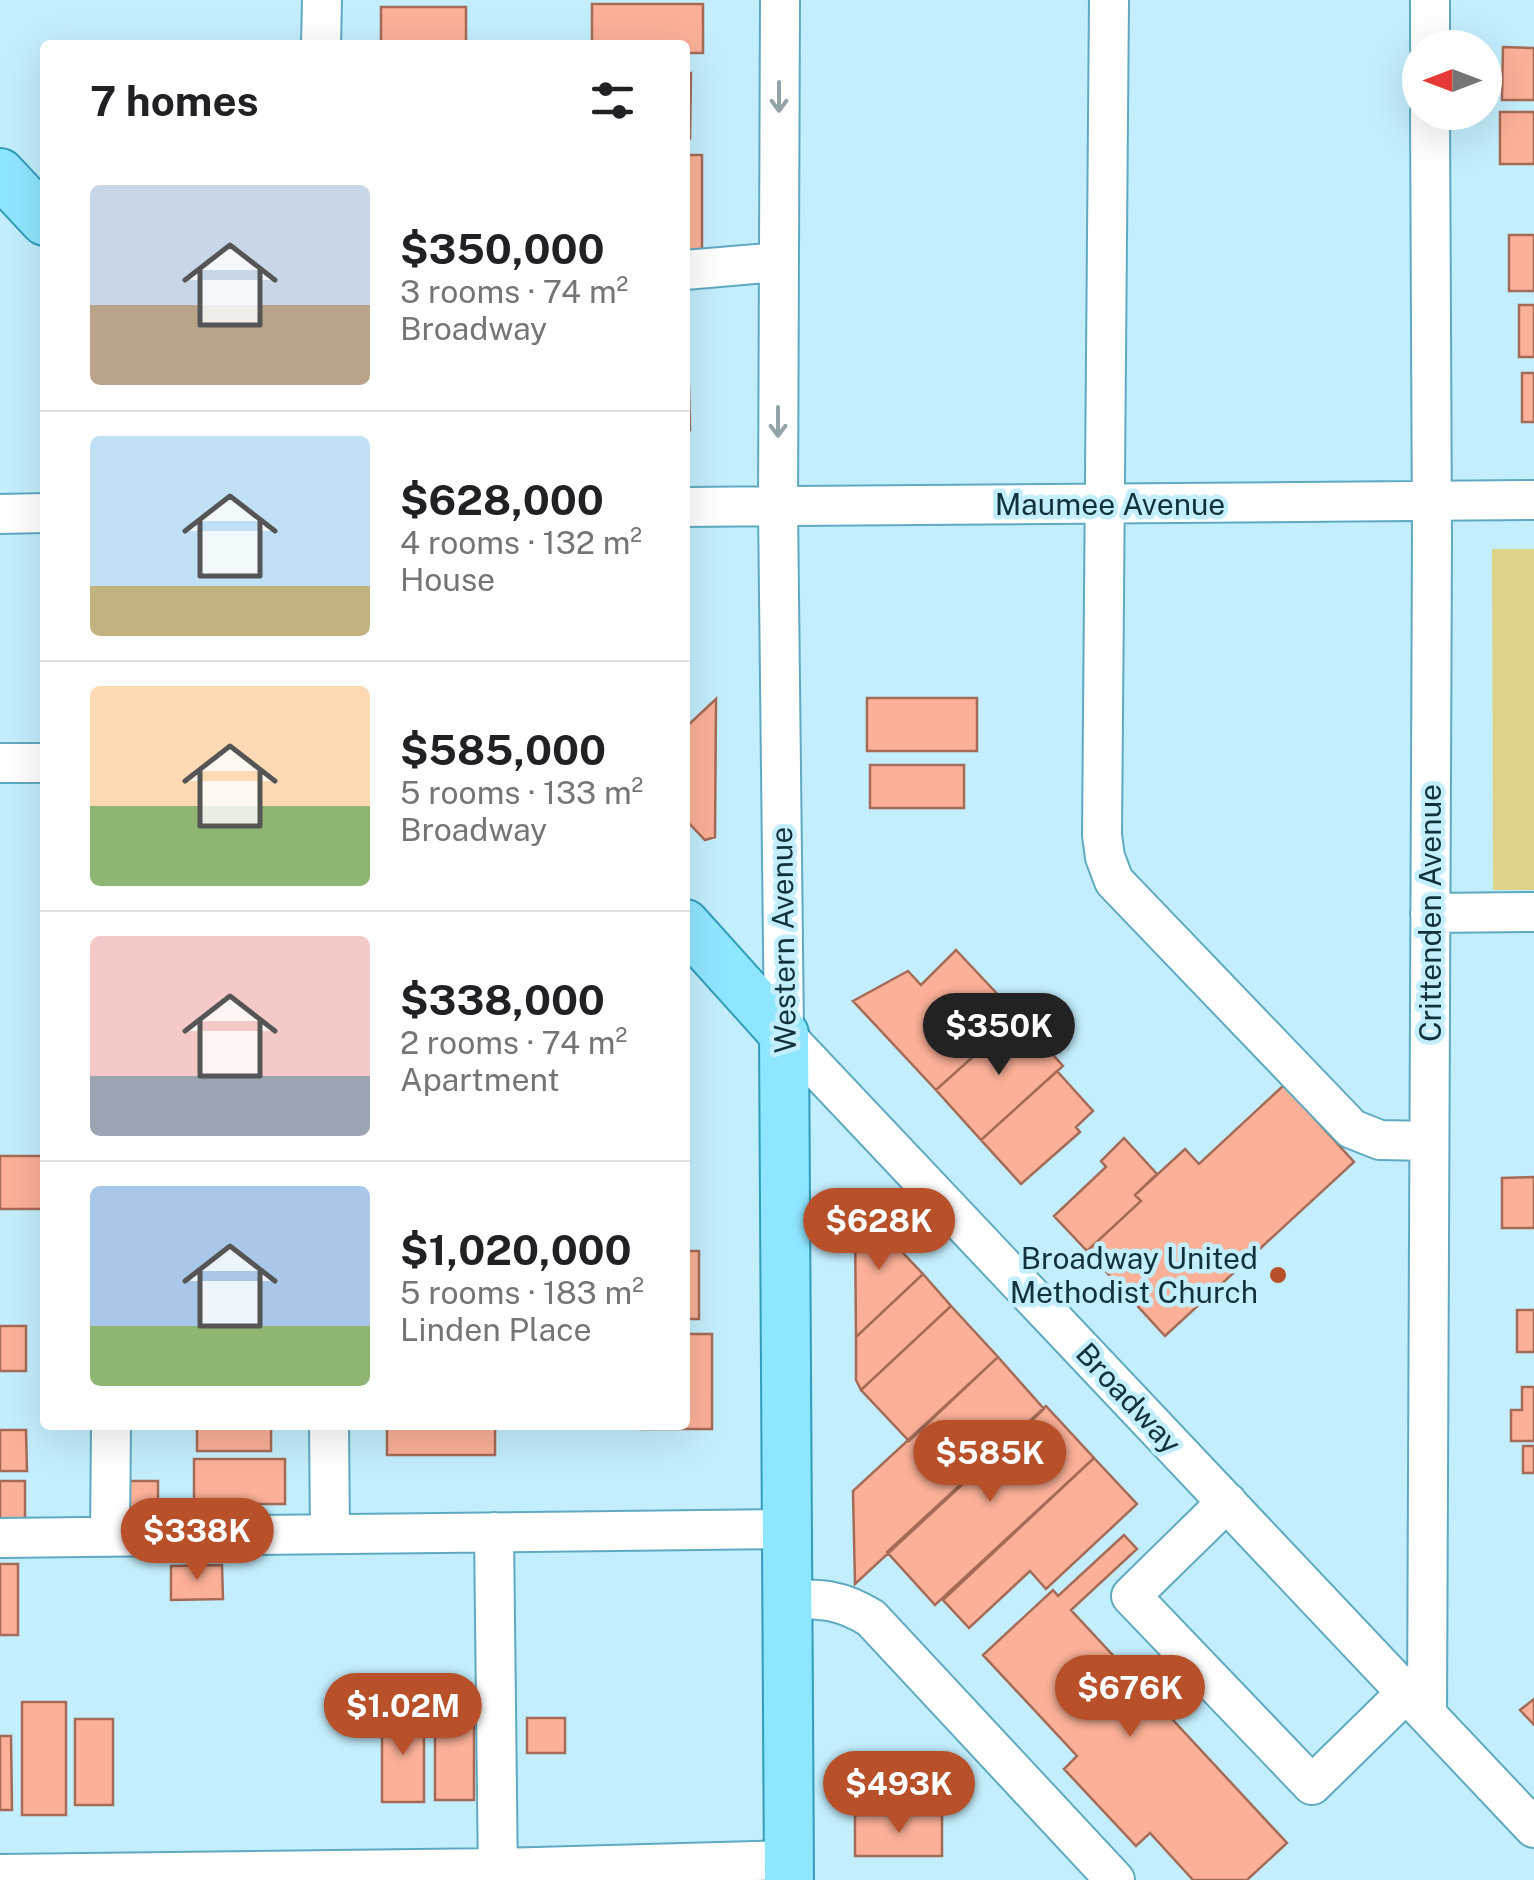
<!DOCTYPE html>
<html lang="en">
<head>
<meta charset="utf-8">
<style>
  :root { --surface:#fff; --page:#f2f2f2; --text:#202124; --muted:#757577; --line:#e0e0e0; --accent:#b85029 }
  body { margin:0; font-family:"Public Sans",sans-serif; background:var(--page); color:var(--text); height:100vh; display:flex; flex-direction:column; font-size:38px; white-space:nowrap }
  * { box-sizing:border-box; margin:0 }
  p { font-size:32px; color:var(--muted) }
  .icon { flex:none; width:55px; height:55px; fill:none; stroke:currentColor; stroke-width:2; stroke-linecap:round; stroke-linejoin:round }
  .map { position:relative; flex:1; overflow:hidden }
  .sheet { position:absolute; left:40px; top:40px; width:650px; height:1390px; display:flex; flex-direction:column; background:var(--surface); border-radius:10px; box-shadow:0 10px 40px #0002 }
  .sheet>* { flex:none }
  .needle { width:65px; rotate:270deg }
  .tools { position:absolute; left:1402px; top:30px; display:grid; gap:20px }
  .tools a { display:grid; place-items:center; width:100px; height:100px; border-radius:50%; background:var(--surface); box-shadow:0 10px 40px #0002; font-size:50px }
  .price { position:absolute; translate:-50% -85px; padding:0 22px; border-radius:35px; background:var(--accent); color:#fff; font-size:32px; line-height:65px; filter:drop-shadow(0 2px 5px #0008) }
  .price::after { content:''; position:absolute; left:50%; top:60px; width:30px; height:22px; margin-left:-15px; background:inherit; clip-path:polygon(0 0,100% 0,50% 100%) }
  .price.active { background:#222; color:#fff }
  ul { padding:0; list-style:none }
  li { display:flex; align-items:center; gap:30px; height:250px; padding:0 50px }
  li+li { border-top:2px solid var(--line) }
  li span { display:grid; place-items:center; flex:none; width:280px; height:200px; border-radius:10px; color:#555 }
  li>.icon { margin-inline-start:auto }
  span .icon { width:120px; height:120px; fill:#fffc; stroke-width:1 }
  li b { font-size:42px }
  h2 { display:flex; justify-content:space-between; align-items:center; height:120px; padding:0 50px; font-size:42px }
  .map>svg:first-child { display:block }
</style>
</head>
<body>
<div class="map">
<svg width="1534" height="1880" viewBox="0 0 1534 1880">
  <rect width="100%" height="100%" fill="#c3eefd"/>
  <!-- green -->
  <path fill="#dfd389" d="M1492,549H1534V890H1493Z"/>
  <!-- building -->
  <path fill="#fbb097" stroke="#a56b56" stroke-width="2.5" d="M592,4H703V53H685V45H592Z
    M381,7H466V45H381Z
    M1503,47L1534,48V100H1502Z
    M685,73H691L690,139H685Z
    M1500,112H1534V164H1500Z
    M685,155H702V251H685Z
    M1509,235H1534V291H1509Z
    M1519,305H1534V357H1519Z
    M1522,373H1534V422H1522Z
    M685,386H689L690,430H685Z
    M867,698H977V751H867Z
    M716,699L715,837L705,840L685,819V728Z
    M870,765H964V808H870Z
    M956,950L1018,1016L936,1090L853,1001L908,971L921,985Z
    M1018,1016L1063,1066L981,1140L936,1090Z
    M1057,1071L1093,1111L1076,1127L1080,1132L1021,1184L981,1140Z
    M1284,1085L1354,1162L1165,1336L1087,1251L1141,1201L1135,1195L1185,1149L1199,1164Z
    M1124,1138L1157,1174L1135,1195L1141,1201L1087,1251L1054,1216L1106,1167L1101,1161Z
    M0,1156H45V1209H0Z
    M1534,1177V1228H1502V1178Z
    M869,1217L923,1274L856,1337L855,1222Z
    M685,1251H699V1319H685Z
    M923,1274L951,1306L861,1390L856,1380V1337Z
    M951,1306L998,1357L909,1441L861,1390Z
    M1517,1310H1534V1352H1517Z
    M0,1326H26V1371H0Z
    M685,1334H712V1429H640V1425H685Z
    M998,1357L1044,1409L855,1584L853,1491Z
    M1522,1387H1534V1441H1511V1410H1522Z
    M1046,1406L1094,1458L935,1605L887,1552Z
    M197,1425H271V1451H197Z
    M387,1425H495V1455H387Z
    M0,1430H26L27,1471H0Z
    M1523,1446H1534V1473H1523Z
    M1094,1458L1137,1504L1046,1589L1030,1571L969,1628L943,1600Z
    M194,1459H285V1504H194Z
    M0,1481H25V1527H0Z
    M126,1481H158V1518H126Z
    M1124,1535L1137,1549L1071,1610L1287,1843L1247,1880H1193L1150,1833L1136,1846L1064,1769L1077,1756L983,1655L1053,1590L1058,1596Z
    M0,1564H18V1635H0Z
    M222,1565L223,1599L171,1600V1566Z
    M1534,1699V1725L1520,1710Z
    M22,1702H66V1815H22Z
    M435,1708H474V1800H435Z
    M382,1714H424V1802H382Z
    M527,1718H565V1753H527Z
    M75,1719H113V1805H75Z
    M0,1736H11L12,1810H0Z
    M855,1815H942V1856H855Z"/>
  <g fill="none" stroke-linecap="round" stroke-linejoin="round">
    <!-- minor casing -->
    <g stroke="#5faac1" stroke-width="42">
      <path id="minor" d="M780,0L778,506L784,1034L1534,1828
        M1109,0L1102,835L1105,857L1114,881L1352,1129L1380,1140L1429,1141
        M1430,0V48
        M321,45L322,0
        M685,270L779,262
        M685,507L1534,500
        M0,514L45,513
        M0,763H45
        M1430,913L1534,912
        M329,1425L330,1534
        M1227,1502L1131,1596L1312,1785L1407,1692
        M494,1532L498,1880
        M110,1537L111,1425
        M0,1538L786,1529
        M786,1599C822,1599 840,1599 871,1618L1115,1880
        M1427,1713L1432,539L1430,112
        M0,1874L498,1868L789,1860"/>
    </g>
    <!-- major casing -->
    <g stroke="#329dba" stroke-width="52">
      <path id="major" d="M0,173L45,221
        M685,924L784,1034L789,1880"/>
    </g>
    <!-- minor -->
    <use href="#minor" stroke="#fff" stroke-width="38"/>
    <!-- major -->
    <use href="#major" stroke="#8fe7ff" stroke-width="48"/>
  </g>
  <!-- one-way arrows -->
  <defs><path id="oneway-shaft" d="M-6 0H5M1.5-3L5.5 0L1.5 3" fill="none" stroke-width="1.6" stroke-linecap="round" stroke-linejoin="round" transform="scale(2.5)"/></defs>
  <g stroke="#94a3a7">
    <use href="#oneway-shaft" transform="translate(779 97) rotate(90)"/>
    <use href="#oneway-shaft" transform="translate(778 422) rotate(90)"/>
  </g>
  <!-- markers -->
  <circle fill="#b85029" stroke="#c3eefd" stroke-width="4" cx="1278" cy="1275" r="10"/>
  <g text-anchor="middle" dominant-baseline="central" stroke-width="9" stroke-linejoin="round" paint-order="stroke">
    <!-- street labels -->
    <g font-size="30" fill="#12323b" stroke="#c3eefd">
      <text x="1110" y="504">Maumee Avenue</text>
      <text transform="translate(1430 913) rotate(-90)">Crittenden Avenue</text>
      <text transform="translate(783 940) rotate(-91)">Western Avenue</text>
      <text transform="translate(1129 1398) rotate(47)">Broadway</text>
    </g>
    <!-- poi labels -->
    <g font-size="30" fill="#12323b" stroke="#c3eefd" text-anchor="end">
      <text x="1258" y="1258">Broadway United<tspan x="1258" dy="34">Methodist Church</tspan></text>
    </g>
  </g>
</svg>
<div class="tools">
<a><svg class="needle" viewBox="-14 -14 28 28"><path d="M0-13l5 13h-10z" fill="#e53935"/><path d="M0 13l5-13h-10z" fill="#757577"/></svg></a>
</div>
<b class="price active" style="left:999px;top:1078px">$350K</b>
<b class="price" style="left:879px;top:1273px">$628K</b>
<b class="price" style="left:990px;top:1505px">$585K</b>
<b class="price" style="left:197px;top:1583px">$338K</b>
<b class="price" style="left:1130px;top:1740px">$676K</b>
<b class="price" style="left:403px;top:1758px">$1.02M</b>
<b class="price" style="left:899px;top:1836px">$493K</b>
<section class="sheet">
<h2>7 homes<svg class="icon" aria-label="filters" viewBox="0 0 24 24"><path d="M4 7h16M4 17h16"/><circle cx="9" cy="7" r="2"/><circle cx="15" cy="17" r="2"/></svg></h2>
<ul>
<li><span style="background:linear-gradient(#c9d6e8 60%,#b9a48a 0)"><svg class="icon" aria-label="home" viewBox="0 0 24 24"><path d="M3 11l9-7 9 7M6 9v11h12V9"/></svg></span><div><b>$350,000</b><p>3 rooms · 74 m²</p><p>Broadway</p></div></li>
<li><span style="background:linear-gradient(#bfe0f5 75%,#c2b280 0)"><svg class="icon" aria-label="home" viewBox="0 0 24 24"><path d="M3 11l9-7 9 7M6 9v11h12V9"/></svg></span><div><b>$628,000</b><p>4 rooms · 132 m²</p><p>House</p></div></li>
<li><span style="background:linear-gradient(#ffd9b3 60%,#8fb573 0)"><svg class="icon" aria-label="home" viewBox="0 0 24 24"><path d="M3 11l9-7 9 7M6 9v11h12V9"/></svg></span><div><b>$585,000</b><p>5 rooms · 133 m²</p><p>Broadway</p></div></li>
<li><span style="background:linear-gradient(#f6c9c9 70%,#9aa5b1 0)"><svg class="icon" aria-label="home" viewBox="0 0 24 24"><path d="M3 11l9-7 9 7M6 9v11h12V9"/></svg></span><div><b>$338,000</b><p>2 rooms · 74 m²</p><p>Apartment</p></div></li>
<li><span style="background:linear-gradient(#a9c7e8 70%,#8fb573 0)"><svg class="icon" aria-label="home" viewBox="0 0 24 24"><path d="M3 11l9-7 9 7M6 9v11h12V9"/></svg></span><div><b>$1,020,000</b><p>5 rooms · 183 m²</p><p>Linden Place</p></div></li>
</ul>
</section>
</div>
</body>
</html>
